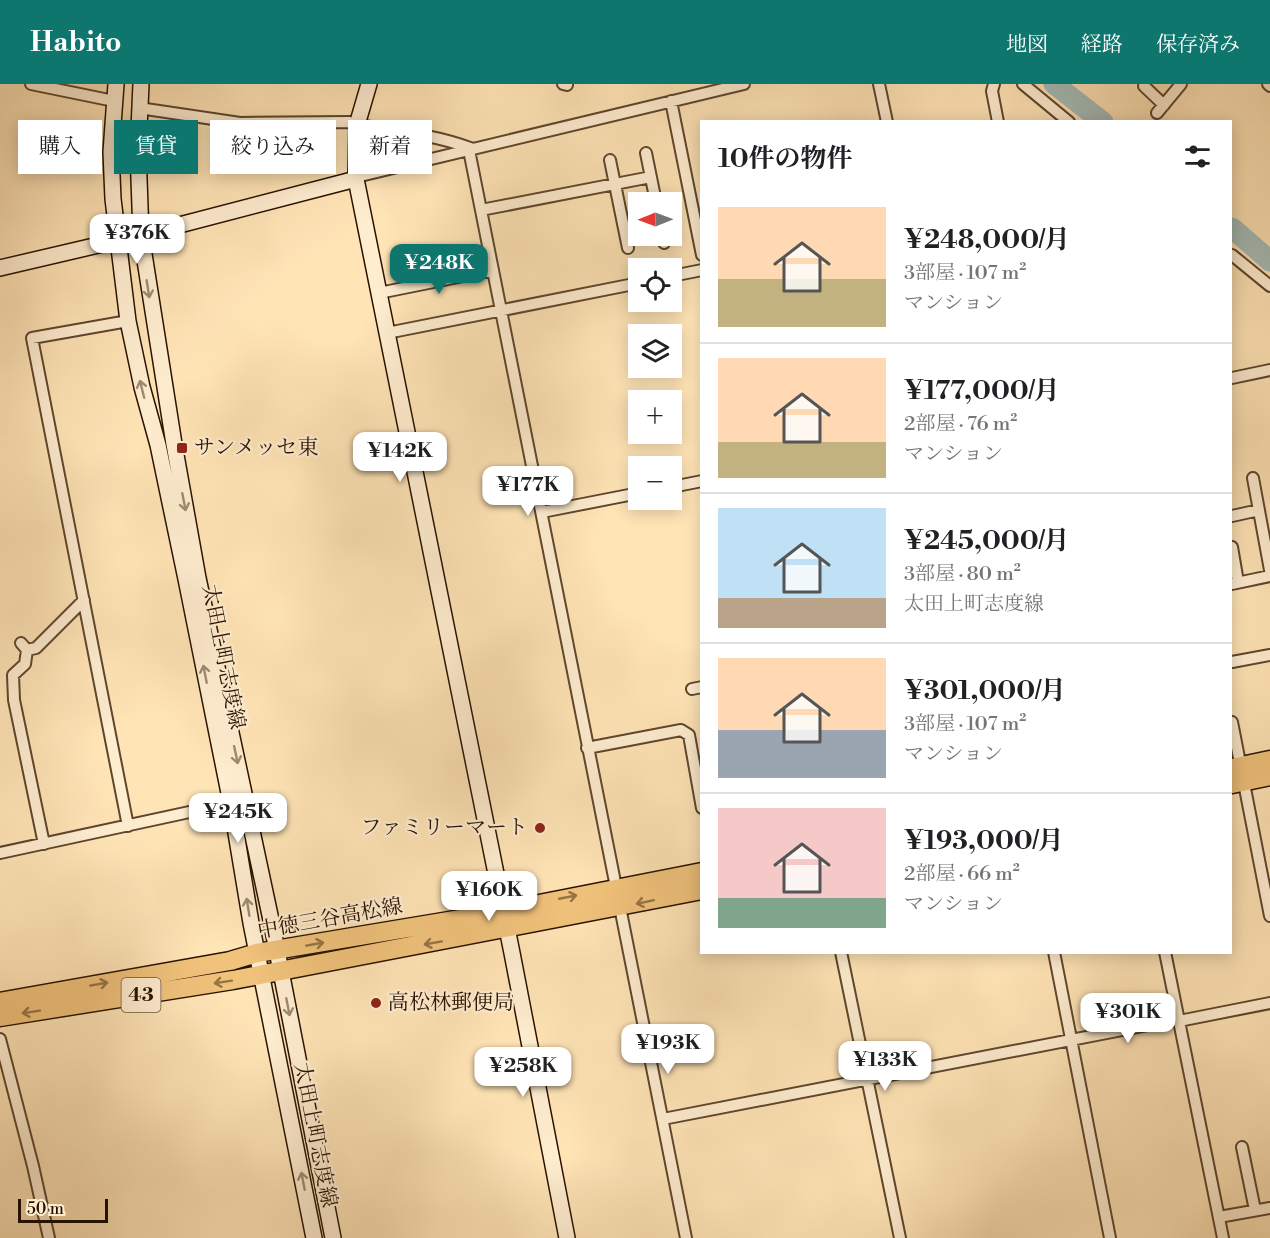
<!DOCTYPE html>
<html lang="ja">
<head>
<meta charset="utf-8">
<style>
  :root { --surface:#fff; --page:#f6f6f6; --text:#202124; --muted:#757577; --line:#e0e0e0; --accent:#0f766e }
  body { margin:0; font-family:"Libre Bodoni","Noto Serif JP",serif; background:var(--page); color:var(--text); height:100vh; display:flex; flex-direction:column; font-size:22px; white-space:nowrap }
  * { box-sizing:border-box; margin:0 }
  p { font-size:20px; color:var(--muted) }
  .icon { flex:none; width:33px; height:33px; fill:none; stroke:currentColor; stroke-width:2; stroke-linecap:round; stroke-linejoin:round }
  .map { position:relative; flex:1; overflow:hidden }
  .drawer { position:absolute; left:700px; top:36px; width:532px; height:834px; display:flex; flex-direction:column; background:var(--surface); border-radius:0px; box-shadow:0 3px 15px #0003 }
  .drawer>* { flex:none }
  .guide { position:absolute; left:18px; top:36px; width:570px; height:54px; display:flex; gap:12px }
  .needle { width:39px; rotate:269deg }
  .tools { position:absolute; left:628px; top:108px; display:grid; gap:12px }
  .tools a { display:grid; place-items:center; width:54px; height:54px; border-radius:0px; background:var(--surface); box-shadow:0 3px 15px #0003; font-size:30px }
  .scale { position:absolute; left:18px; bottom:15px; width:90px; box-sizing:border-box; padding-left:6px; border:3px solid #281200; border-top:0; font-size:16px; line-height:21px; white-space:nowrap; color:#281200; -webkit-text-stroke:4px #ffedd0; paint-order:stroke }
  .price { position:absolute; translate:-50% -51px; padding:0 14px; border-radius:12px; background:#fff; color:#222; font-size:20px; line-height:39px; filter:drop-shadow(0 2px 3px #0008) }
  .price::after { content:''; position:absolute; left:50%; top:36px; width:18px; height:14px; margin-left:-9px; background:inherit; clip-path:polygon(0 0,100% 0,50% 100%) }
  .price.active { background:var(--accent); color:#fff }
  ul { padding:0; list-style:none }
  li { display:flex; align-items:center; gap:18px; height:150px; padding:0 18px }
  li+li { border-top:2px solid var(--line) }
  li span { display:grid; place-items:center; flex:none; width:168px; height:120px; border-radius:0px; color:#555 }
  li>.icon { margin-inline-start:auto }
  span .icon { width:72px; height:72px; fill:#fffc; stroke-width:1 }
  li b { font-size:26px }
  h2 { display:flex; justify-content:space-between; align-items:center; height:72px; padding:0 18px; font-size:26px }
  .tag { padding:0 21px; border-radius:0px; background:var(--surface); box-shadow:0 3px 15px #0003; font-size:21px; line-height:54px }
  .tag.active { background:var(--accent); color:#fff }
  header { display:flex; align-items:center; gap:36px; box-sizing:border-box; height:84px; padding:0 30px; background:var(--accent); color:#fff }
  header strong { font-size:28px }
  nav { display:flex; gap:33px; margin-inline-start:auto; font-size:21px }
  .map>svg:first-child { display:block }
</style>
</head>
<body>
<header>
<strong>Habito</strong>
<nav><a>地図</a><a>経路</a><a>保存済み</a></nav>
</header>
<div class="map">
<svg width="1270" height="1154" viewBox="0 0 1270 1154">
  <rect width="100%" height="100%" fill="#ffe4b6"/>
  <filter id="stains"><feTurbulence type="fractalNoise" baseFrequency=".00333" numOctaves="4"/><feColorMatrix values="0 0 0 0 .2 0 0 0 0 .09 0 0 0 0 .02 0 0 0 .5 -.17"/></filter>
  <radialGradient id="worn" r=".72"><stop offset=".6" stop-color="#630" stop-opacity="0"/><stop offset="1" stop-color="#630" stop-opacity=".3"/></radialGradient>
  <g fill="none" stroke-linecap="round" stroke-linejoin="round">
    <!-- river -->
    <path stroke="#a4bcb8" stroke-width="21" d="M1054,0L1103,38
      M1232,144L1270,177"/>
    <!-- street casing -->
    <g stroke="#5e462e" stroke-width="14">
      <path id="street" d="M31,0L114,17
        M563,0L567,1
        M879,0L887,38
        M994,0L992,7L998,38
        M1023,0L1069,38
        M1268,0L1270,2
        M1144,2L1164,21
        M671,17L702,171
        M139,24L240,39L350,38L357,41C397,47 436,51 473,65
        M1157,29L1181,0
        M469,66L686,1154
        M646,69L656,118
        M610,76L628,164
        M356,93L744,0
        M481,126L651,93
        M662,152L664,159
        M1232,171L1270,202
        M672,192L702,186
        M379,209L493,186
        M128,237L32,254L128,742
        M387,249L639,199
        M1232,294L1270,286
        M1253,394L1270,486
        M672,403L702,397
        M542,428L639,409
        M1232,432L1259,426
        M1232,463L1238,498
        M1232,500L1270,492
        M21,559L27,566L36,564L84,516
        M27,566L25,580L13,591L14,616L44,760
        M1232,578L1270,571
        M692,605L702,603
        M1232,638L1270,832
        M587,664L681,646L689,651L702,724
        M0,769L231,719
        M841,868L900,1154
        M1054,868L1110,1154
        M1165,868L1223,1154
        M1179,937L1270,919
        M0,955L33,1082L49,1154
        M663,1035L1179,935
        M1242,1063L1255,1126
        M1219,1133L1270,1124"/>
    </g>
    <!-- secondary casing -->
    <g stroke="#281200" stroke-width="18">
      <path id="secondary" d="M116,0L111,68L113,115L128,237L142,303L158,361L186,495L231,719L251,839L314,1154
        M141,0L138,67L141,151L174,360L198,494L271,836L333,1154
        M369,0L357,41L356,95L512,869L567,1154
        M0,184L141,151L356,95"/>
    </g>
    <!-- primary casing -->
    <g stroke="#281200" stroke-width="21">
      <path id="primary" d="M1232,684L1270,676
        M1232,700L1270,692
        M0,918L230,877L257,869L479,832L702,788
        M0,933L233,896L702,806"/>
    </g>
    <!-- street -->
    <use href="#street" stroke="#ffedd0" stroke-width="10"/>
    <!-- secondary -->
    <use href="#secondary" stroke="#ffedd0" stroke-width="15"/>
    <!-- primary -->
    <use href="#primary" stroke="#f0c27b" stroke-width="18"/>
  </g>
  <!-- one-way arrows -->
  <defs><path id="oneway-shaft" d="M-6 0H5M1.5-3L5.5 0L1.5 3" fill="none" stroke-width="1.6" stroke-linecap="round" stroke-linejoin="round" transform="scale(1.5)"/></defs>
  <g stroke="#9e8a72">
    <use href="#oneway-shaft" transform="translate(148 205) rotate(81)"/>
    <use href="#oneway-shaft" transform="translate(142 305) rotate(-104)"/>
    <use href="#oneway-shaft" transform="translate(184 418) rotate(79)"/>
    <use href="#oneway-shaft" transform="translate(205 590) rotate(-101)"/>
    <use href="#oneway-shaft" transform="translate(236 671) rotate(78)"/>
    <use href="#oneway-shaft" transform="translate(248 823) rotate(-99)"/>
    <use href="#oneway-shaft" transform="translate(288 923) rotate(79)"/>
    <use href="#oneway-shaft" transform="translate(303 1097) rotate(-101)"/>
  </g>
  <g stroke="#967344">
    <use href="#oneway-shaft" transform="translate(568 813) rotate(-11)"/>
    <use href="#oneway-shaft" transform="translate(645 818) rotate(168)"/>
    <use href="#oneway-shaft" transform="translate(433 859) rotate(170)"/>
    <use href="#oneway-shaft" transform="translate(315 860) rotate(-10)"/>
    <use href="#oneway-shaft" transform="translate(223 898) rotate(171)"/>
    <use href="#oneway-shaft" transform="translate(99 900) rotate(-10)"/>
    <use href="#oneway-shaft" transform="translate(31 928) rotate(171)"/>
  </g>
  <!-- markers -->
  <g fill="#8f2418" stroke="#ffedd0" stroke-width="2">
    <rect x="176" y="358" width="12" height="12" rx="3"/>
    <circle cx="540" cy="744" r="6"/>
    <circle cx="376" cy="919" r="6"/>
  </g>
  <g text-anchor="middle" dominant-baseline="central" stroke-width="4.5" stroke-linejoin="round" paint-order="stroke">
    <!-- shield labels -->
    <rect fill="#ffedd0" stroke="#68543e" stroke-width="1.5" x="121.5" y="894" width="39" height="34" rx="4.5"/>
    <g font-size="20" font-weight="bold" fill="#281200">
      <text x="141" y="911">43</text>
    </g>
    <!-- poi labels -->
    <g font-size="21" fill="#281200" stroke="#ffedd0" text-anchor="start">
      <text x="194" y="364">サンメッセ東</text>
      <text x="528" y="744" text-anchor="end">ファミリーマート</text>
      <text x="388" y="919">高松林郵便局</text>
    </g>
    <!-- street labels -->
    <g font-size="21" fill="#281200" stroke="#ffedd0">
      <text transform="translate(223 573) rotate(79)">太田上町志度線</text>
      <text transform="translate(330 835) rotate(-10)">中徳三谷高松線</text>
      <text transform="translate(315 1051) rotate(79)">太田上町志度線</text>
    </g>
  </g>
  <rect width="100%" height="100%" filter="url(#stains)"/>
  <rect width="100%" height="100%" fill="url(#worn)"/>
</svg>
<div class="tools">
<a><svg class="needle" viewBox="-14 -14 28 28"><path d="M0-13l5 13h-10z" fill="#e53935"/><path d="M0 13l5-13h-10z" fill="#757577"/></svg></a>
<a><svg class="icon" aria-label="locate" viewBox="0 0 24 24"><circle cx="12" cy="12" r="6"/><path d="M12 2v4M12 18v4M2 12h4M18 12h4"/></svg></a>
<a><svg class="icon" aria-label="layers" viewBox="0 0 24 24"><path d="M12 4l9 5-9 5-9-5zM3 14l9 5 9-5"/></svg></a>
<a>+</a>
<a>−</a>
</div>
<div class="scale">50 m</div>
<b class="price" style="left:137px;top:181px">¥376K</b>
<b class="price active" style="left:439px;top:211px">¥248K</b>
<b class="price" style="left:400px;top:399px">¥142K</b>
<b class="price" style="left:528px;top:433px">¥177K</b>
<b class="price" style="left:238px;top:760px">¥245K</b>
<b class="price" style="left:489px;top:838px">¥160K</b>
<b class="price" style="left:1128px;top:960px">¥301K</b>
<b class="price" style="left:668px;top:991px">¥193K</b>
<b class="price" style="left:885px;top:1008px">¥133K</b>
<b class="price" style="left:523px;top:1014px">¥258K</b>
<div class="guide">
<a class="tag">購入</a>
<a class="tag active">賃貸</a>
<a class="tag">絞り込み</a>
<a class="tag">新着</a>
</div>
<section class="drawer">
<h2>10件の物件<svg class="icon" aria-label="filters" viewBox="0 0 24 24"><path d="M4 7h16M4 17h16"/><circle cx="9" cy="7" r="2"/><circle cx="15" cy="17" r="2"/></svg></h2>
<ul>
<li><span style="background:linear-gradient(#ffd9b3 60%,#c2b280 0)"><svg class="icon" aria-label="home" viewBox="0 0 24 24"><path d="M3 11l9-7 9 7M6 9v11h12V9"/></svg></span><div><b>¥248,000/月</b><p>3部屋 · 107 m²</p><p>マンション</p></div></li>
<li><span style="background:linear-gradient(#ffd9b3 70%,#c2b280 0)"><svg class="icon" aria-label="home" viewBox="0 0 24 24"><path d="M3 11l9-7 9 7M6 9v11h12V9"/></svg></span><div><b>¥177,000/月</b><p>2部屋 · 76 m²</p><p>マンション</p></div></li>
<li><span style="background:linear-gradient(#bfe0f5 75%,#b9a48a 0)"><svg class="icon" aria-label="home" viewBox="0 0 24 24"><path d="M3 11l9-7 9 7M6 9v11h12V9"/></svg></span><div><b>¥245,000/月</b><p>3部屋 · 80 m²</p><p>太田上町志度線</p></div></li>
<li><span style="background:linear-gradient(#ffd9b3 60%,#9aa5b1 0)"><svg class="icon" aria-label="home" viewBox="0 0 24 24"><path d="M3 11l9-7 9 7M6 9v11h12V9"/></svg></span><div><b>¥301,000/月</b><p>3部屋 · 107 m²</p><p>マンション</p></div></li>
<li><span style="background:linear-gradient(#f6c9c9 75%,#7fa58c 0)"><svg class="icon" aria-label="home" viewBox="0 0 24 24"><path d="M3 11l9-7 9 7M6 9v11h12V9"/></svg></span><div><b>¥193,000/月</b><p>2部屋 · 66 m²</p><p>マンション</p></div></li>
</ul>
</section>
</div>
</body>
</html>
